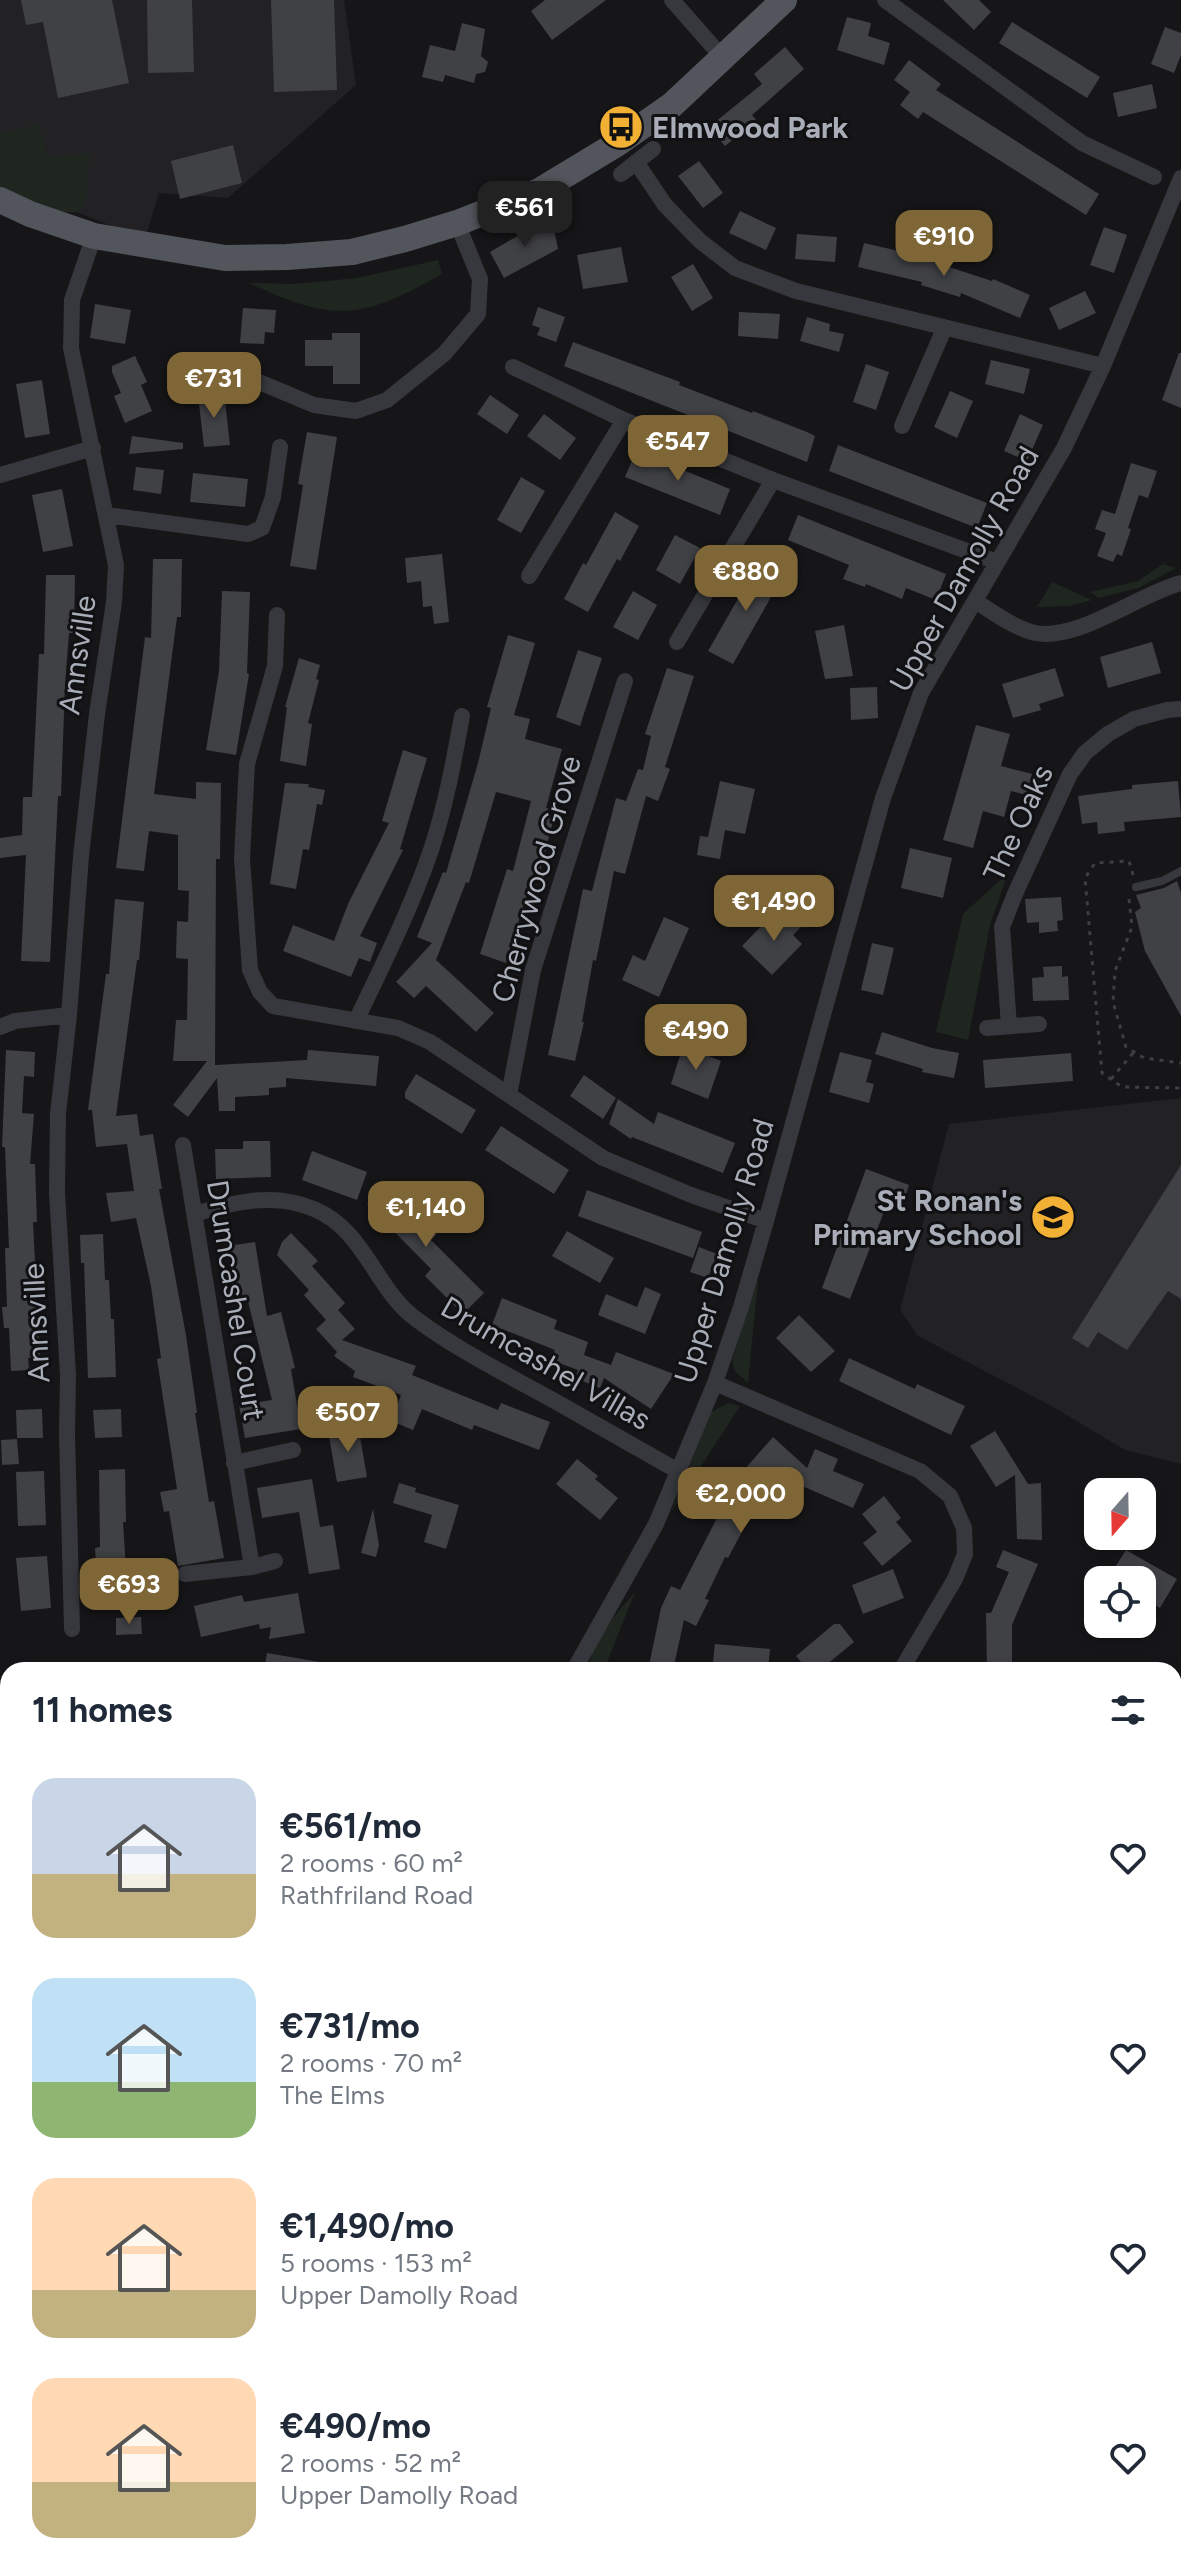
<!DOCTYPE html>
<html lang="en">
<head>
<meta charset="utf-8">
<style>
  :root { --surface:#fff; --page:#f2f2f3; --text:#1f2937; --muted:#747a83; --accent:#7e6636 }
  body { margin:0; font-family:Figtree,sans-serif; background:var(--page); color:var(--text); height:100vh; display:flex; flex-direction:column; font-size:30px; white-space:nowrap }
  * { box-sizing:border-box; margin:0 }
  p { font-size:26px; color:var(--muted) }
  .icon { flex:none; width:44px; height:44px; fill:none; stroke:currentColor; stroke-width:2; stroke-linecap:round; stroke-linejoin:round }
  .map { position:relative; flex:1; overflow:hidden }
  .side { position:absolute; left:0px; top:1662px; width:1182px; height:914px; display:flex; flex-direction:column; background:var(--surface); border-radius:24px 24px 0 0; box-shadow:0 4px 12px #0003 }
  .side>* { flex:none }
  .needle { width:52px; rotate:200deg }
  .fabs { position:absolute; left:1084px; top:1478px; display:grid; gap:16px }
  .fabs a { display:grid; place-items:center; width:72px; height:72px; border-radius:16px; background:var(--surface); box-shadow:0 4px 12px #0003; font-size:40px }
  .price { position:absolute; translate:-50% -68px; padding:0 18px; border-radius:16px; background:var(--accent); color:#fff; font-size:26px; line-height:52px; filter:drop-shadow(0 2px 4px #0008) }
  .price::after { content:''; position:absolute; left:50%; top:48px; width:24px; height:18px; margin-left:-12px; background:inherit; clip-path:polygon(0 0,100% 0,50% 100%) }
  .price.active { background:#222; color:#fff }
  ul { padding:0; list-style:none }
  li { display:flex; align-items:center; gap:24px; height:200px; padding:0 32px }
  li span { display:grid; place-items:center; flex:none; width:224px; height:160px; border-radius:24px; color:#555 }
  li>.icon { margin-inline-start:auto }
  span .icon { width:96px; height:96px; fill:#fffc; stroke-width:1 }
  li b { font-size:34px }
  h2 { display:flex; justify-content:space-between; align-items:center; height:96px; padding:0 32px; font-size:34px }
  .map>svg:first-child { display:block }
</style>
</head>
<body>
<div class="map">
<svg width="1181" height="2575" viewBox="0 0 1181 2575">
  <rect width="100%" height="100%" fill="#161618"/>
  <!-- built -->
  <path fill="#222225" d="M0,0H344L356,85L228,198L159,193L145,239L0,182Z
    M1181,1098V1464L1125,1450L1055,1408L918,1336L900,1310L949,1124Z
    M1174,2206L1181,2207V2575H952L946,2568H1174Z"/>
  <!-- green -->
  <path fill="#1e261f" d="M39,125L47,157L90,153L86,202L77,212C50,214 24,199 0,189V133Z
    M438,260L442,274C361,320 334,323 249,283L294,284L357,278Z
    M1163,564L1176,568L1138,588L1099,598L1090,592L1138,581Z
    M1052,582L1092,600L1070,606L1037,607Z
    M1008,873L990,925L968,1040L936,1032L963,914Z
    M758,1281L748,1383L735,1371L732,1361L755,1283Z
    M729,1403L740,1406L670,1514L711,1412Z
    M635,1592L604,1670H589L588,1666L599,1634Z
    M300,2568H440V2575H300Z"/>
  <!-- building -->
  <path fill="#404145" d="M21,0H112L129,83L58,98L43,22L26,25Z
    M147,0H192L194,72L148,73Z
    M271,0H334L337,90L274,92Z
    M545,0H606L552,40L531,11Z
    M943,0H979L991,12L974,30Z
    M847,17L871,23L868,36L890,43L884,65L837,50Z
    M1012,22L1100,77L1087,98L999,43Z
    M462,23L485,29L481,56L488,62L485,72L476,74L474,83L445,75L443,82L422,77L430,45L455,51Z
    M1165,27L1181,33V55L1174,73L1151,64Z
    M785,47L804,69L752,115L757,121L725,146L709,127L762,84L754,74Z
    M909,60L941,84L936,90L1099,194L1086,215L923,112L918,119L900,105L910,92L894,80Z
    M1152,84L1157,108L1118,117L1113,93Z
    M233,145L242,183L180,199L171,161Z
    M699,161L723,193L703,208L678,176Z
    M740,211L776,228L766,250L729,233Z
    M546,219L555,234L558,249L504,278L490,252Z
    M1104,227L1127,235L1114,273L1090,265Z
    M797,234L837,237L835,262L795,259Z
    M864,243L903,252L992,281L993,279L1030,295L1020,318L961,293L960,297L921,285L922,282L858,267Z
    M621,247L628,282L583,289L577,255Z
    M693,264L713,298L692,311L671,277Z
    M1085,291L1096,313L1059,330L1049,308Z
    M95,304L131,310L125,344L90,338Z
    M538,307L565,317L556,342L537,335L540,328L532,325Z
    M243,308L276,310L274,333L265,332L264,344L240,343Z
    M739,312L780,314L778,339L738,336Z
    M807,317L830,324L829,331L844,334L839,352L800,341Z
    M332,333H360V384H333V366H305V340H332Z
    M573,342L680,382L679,385L752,413L753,411L807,432L815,436L807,462L564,366Z
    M1179,353H1181V408L1162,400Z
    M135,356L147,382L141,385L152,411L125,423L114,396L121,393L112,372V366Z
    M991,360L1030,369L1024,394L985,384Z
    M866,364L889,372L876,410L853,402Z
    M42,380L50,434L25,438L16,384Z
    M950,391L973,401L957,438L934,427Z
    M224,392L230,445L204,447L198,395Z
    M490,395L519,415L507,434L477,414Z
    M544,414L576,438L560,460L527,436Z
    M1020,414L1043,425L1027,461L1004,451Z
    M307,432L337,437L316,570L290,566L303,485L298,484Z
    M132,436L183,443V449L129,454Z
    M838,445L987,503L977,528L829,471Z
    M636,451L730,489L720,515L625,477Z
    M1131,463L1157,471L1148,498L1139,495L1128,528L1131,529L1122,556L1117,554L1113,562L1097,556L1106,533L1095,529L1102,510L1115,514Z
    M136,467L164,470L161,494L133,490Z
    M193,473L248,479L245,507L190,502Z
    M521,477L545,491L521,533L497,520Z
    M62,489L73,546L43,552L32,495Z
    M615,512L639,526L620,561L617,559L588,612L564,599L583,563L586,565Z
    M798,515L946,574L936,600L906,588L902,599L866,584L865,587L843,579L849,565L788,540Z
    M675,535L700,548L680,584L656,570Z
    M442,554L449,622L434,624L432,606L423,607L421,581L407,583L405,558Z
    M153,559H182L181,617H177L154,794L196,799V782L221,783L220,859H216L215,1065L307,1060L308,1050L379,1056L376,1086L286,1078V1087L269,1088V1095L235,1097V1111H219L217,1078L188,1117L173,1105L207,1061H173L176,1020H187L188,959L176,958L177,921L188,922L189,891L178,890V835L149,831L144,871L116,868L145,637L151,638Z
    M759,562L783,576L733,664L708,651Z
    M46,575H75L74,633H69L65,685L61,796H58L50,962L21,961L26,855L0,858V838L22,835L23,797H32L39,654H44Z
    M222,591L250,592L247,673L249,674L236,755L206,750L219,671Z
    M633,591L657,605L638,640L613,627Z
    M844,625L853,676L825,679L815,631Z
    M508,635L535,643L514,715L530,719L525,739L562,749L546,808L556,810L539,875L533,874L506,963L480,954L507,869L513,871L531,801L496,792L469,883L466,882L436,960L494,1013L476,1032L426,986L414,998L396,982L432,943L417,937L443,872L446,873L478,763L491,708L487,707Z
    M1152,642L1161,673L1108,688L1100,657Z
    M578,650L602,658L580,726L556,717Z
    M299,658L320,665L316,679L319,680L308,723L312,724L306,766L280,761L287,707H285Z
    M667,668L694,676L665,767L670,769L658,801L646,796L625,874L614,871L596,961L593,960L582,1022H584L575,1061L548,1055L583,889L592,891L616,798L626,801L638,769L643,770L651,736L645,734Z
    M1055,668L1064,696L1039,704L1041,710L1013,718L1002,684Z
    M877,687L878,718L851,720L850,688Z
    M976,725L1010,734L1001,766L1032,774L1027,795L1011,791L1004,817L983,811L973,848L943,840Z
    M403,750L427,758L400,849L403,850L360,936L377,943L370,962L359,958L351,977L283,951L293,925L334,941L348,904L389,823L382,821Z
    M720,781L755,789L745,834L725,830L720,859L697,855L700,836L708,837Z
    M1178,781L1181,817L1124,822L1125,831L1098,834L1097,822L1082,824L1078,796L1132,789V785Z
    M285,783L309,784L308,787L325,790L322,805L317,804L309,850L303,849L296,889L270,884Z
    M910,848L952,858L943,898L901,888Z
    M1177,881L1181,893V1016L1145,951L1135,912L1141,908L1136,895L1164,888Z
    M1061,897L1063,920L1057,921L1058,931L1039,933V922L1027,923L1025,899Z
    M115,899L144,902L139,960H137L116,1116L137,1114L140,1136L153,1134L162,1189H159L186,1335L197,1413H195L209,1502L214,1501L224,1558L178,1566L169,1511L164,1512L160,1492L177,1489L157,1359L161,1358L151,1286L136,1218L111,1222L106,1193L134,1191L127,1144L96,1147L92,1110H88L106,974H109Z
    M772,915L780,923L788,915L801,927L793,935L802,944L772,975L742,946Z
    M664,917L689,928L659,997L622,980L633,955L645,961Z
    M872,943L894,948L883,995L861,990Z
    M1062,966V977L1068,976L1069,1000L1033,1001L1032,978L1044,977L1043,967Z
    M656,1012L688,1022L682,1041L650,1031Z
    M882,1032L932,1048L959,1053L954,1078L922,1072L923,1069L875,1054Z
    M683,1046L721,1061L708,1099L671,1084Z
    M6,1050L35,1052L34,1077L24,1076L22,1113L34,1114L30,1164H35L37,1222H33L40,1357L28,1358L29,1370L11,1371L9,1328H4L2,1307H7L5,1248H9L5,1147H2Z
    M840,1052L872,1060L866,1082L874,1084L869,1103L829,1092Z
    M1071,1053L1073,1081L985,1088L983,1060Z
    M416,1074L476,1110L462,1134L405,1098V1092Z
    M584,1075L616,1098L603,1119L570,1096Z
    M618,1099L654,1124L658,1112L735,1143L723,1173L632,1137L631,1139L609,1124Z
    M501,1126L569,1170L554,1194L485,1150Z
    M243,1141H270L271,1177L216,1179L215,1149H243Z
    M312,1151L367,1172L357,1200L302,1180Z
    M1181,1165V1299L1168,1291L1127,1350L1098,1332L1088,1348L1072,1338Z
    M866,1169L909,1185L903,1204L889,1199L850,1299L822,1288Z
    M388,1184L437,1234L431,1240L484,1293L463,1314L425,1276L431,1269L367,1204Z
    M587,1190L702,1232L693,1258L578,1216Z
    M567,1231L614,1258L600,1283L552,1256Z
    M291,1233L318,1261L312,1266L345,1303L338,1310L355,1329L342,1340L416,1366L412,1375L498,1410L501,1403L550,1422L539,1450L474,1425L472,1430L422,1409L413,1430L391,1421L401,1395L353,1377L355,1371L334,1356L337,1352L316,1329L326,1320L304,1295L309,1290L277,1255L282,1242Z
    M103,1234L105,1280H109L111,1319H114L116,1377L88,1378L84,1263H81L80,1235Z
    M255,1242L267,1316L281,1312L295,1368L291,1369L301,1429L245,1438L239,1405L272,1400L247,1297L236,1299L227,1246Z
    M699,1247L717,1254L708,1278L690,1272Z
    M645,1287L661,1294L645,1334L598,1315L606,1294L637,1307Z
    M502,1298L557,1320L554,1329L588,1342L584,1355L611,1365L616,1352L674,1374L651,1409L604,1378L600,1388L575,1378L578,1370L551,1360L555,1350L492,1325Z
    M799,1315L835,1351L811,1372L776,1338Z
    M849,1358L915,1389L917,1384L965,1406L951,1435L839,1381Z
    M42,1409L43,1438H17L16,1410Z
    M121,1409L122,1437L95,1438L93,1410Z
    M358,1425L367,1477L337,1482L328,1431Z
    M995,1431L1028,1484L1041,1483L1042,1540L1017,1539L1015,1475L996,1487L970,1446Z
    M773,1437L807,1468L815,1449L838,1459L833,1471L864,1484L853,1508L779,1476L761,1496L728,1558L725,1557L705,1599L709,1600L696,1626L684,1620L673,1670H648L661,1608L671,1586L680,1590L738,1477Z
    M17,1439L19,1464L2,1465L1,1440Z
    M577,1459L598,1476L595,1479L618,1498L600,1520L556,1484Z
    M125,1469L126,1522H123L128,1601L99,1603L95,1548L100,1547L99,1470Z
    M44,1471L46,1525L18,1526L16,1472Z
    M312,1479L320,1527L333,1525L340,1569L309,1574L299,1512L262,1518L257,1488Z
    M399,1483L416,1488L415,1492L459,1505L446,1549L424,1542L432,1515L393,1503Z
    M884,1496L901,1518L896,1522L912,1541L882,1566L863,1543L877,1532L862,1514Z
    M373,1509L379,1545L376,1557L361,1553Z
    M1003,1550L1038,1564L1012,1625V1670H987L986,1613H991L1009,1572L996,1567Z
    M1126,1550L1177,1579L1160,1608L1142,1597V1580H1107Z
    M47,1556L51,1608L21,1611L16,1558Z
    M893,1569L904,1598L863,1614L852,1585Z
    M298,1593L305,1633L269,1639L271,1627L260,1629L259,1624L201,1637L194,1606L242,1595L244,1602Z
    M141,1617L142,1634L116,1635V1618Z
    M834,1624H840L854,1642L820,1670H808L796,1656Z
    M715,1644L770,1649L768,1670H712Z
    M267,1653L320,1662L319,1670H264Z"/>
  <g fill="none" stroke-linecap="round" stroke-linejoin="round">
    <!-- path -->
    <path stroke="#3d3f44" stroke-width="3" stroke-dasharray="4 6" stroke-linecap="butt" d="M1133,875L1129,861L1095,863L1085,878L1102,1073L1122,1087L1181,1088
      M1129,899L1132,927L1115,971L1113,1002L1126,1047L1144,1058L1181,1063
      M1111,1079L1134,1052
      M624,2568L628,2575"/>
    <!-- service -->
    <path stroke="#37383d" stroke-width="8" d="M1136,887L1162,881L1181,871
      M1174,2240H1181
      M466,2568V2575"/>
    <!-- minor -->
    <path stroke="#37383d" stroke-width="16" d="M672,0L723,58
      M885,0L1082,143L1154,177
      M636,162L665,205L700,241L735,268L796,291L1103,366
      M621,174L653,149
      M513,367L624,420L773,480L997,562
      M257,381L314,405L356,411L387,400L444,354L478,314L480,279L457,223
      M902,426L944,329
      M0,475L93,448
      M107,515L248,534L262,528L273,497L280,447
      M529,576L624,420
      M975,601C993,612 1014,628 1035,633C1079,641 1139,594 1181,583
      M277,615L275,666L247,764L242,858L250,970L260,992L273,1006L398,1028L430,1042L603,1158L691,1195L766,1221
      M677,642L773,480
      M356,1021C383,964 412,907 432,847C446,804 454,760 462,716
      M1009,1026L1002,927L1015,894L1070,774L1085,753L1108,734L1134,719L1167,710L1181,709
      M0,1027L15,1021L69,1015
      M987,1028L1039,1024
      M509,1095L533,970L625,681
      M183,1145L252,1567
      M195,1214C234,1202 274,1192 314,1209C365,1230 375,1289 416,1319C463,1354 516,1379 567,1408C604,1429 641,1450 678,1471
      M715,1383L920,1471L950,1496L964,1528L965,1554L955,1579L901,1670
      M234,1463L293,1450
      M185,1574L252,1567L275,1561
      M72,1629L67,1434L68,1375L57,1192L58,1114L69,1015L81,856L97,714L114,602L116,565L71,348L72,300L94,236
      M574,1670L656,1524L715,1383L741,1307L766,1221L883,798L921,693L1064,448L1103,366L1181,178
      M0,1964L8,1962
      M0,2141H8
      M0,2510L8,2509"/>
    <!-- primary -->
    <path stroke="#53555c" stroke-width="26" d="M0,200L30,214L94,236L225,258L287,257L352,252L405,239L457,223L539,191L615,145L672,105L784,0"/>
  </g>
  <!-- icons -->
  <defs>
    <g id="bus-disc" transform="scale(2.3)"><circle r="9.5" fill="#f2b134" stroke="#111113"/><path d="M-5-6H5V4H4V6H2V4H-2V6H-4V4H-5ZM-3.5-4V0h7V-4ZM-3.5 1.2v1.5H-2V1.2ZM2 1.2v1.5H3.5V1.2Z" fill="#111"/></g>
    <g id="school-disc" transform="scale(2.3)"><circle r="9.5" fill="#f2b134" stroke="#111113"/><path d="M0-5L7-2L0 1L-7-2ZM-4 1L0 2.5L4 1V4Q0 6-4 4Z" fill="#111"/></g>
  </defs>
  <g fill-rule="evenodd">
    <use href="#bus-disc" x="621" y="127"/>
    <use href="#school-disc" x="1053" y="1217"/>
  </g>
  <g text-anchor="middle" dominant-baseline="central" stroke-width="6" stroke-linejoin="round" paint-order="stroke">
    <!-- poi labels -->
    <g font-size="30" font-weight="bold" fill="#a8adb8" stroke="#111113" text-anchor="start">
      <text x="652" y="127">Elmwood Park</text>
      <text x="1022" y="1200" text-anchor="end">St Ronan's<tspan x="1022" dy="34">Primary School</tspan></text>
    </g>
    <!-- street labels -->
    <g font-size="30" fill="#a8adb8" stroke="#111113">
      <text transform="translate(964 569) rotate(-61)">Upper Damolly Road</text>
      <text transform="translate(77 655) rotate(-82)">Annsville</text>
      <text transform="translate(1018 823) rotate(-65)">The Oaks</text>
      <text transform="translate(536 879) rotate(-74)">Cherrywood Grove</text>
      <text transform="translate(724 1251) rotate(-73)">Upper Damolly Road</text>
      <text transform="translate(236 1300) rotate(81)">Drumcashel Court</text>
      <text transform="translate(36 1323) rotate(-93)">Annsville</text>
      <text transform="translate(546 1363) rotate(30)">Drumcashel Villas</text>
    </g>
  </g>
</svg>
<div class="fabs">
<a><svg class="needle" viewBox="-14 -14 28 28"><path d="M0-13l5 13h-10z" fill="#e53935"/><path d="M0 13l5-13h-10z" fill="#747a83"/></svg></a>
<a><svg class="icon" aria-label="locate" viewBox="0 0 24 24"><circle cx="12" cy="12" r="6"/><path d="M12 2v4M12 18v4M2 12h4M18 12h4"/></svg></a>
</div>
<b class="price active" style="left:525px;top:249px">€561</b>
<b class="price" style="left:944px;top:278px">€910</b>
<b class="price" style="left:214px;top:420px">€731</b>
<b class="price" style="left:678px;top:483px">€547</b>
<b class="price" style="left:746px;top:613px">€880</b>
<b class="price" style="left:774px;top:943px">€1,490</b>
<b class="price" style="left:696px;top:1072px">€490</b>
<b class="price" style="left:426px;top:1249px">€1,140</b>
<b class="price" style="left:348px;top:1454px">€507</b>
<b class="price" style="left:741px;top:1535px">€2,000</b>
<b class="price" style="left:129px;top:1626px">€693</b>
<section class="side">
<h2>11 homes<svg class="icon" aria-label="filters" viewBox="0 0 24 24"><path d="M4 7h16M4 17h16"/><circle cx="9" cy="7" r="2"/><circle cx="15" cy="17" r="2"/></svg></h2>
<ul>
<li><span style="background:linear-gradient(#c9d6e8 60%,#c2b280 0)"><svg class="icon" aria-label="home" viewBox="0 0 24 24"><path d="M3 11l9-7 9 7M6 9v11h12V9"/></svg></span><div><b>€561/mo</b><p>2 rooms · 60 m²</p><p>Rathfriland Road</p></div><svg class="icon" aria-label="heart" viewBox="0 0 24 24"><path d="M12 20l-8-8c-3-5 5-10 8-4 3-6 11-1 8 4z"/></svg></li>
<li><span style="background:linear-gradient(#bfe0f5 65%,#8fb573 0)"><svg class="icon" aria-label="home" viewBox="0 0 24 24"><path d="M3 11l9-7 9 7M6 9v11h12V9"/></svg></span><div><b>€731/mo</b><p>2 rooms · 70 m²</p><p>The Elms</p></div><svg class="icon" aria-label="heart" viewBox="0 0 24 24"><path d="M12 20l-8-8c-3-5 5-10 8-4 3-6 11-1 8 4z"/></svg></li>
<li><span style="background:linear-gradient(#ffd9b3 70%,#c2b280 0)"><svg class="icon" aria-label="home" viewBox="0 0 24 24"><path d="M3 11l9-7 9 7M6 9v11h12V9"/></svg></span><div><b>€1,490/mo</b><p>5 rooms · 153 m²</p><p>Upper Damolly Road</p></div><svg class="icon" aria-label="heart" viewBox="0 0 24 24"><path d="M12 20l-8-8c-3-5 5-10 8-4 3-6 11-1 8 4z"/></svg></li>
<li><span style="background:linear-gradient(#ffd9b3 65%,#c2b280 0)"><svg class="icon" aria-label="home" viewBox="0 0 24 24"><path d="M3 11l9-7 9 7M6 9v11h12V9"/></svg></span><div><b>€490/mo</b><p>2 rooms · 52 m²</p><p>Upper Damolly Road</p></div><svg class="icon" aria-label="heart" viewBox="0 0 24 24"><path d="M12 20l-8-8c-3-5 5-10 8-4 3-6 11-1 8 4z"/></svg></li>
</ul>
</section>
</div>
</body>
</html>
